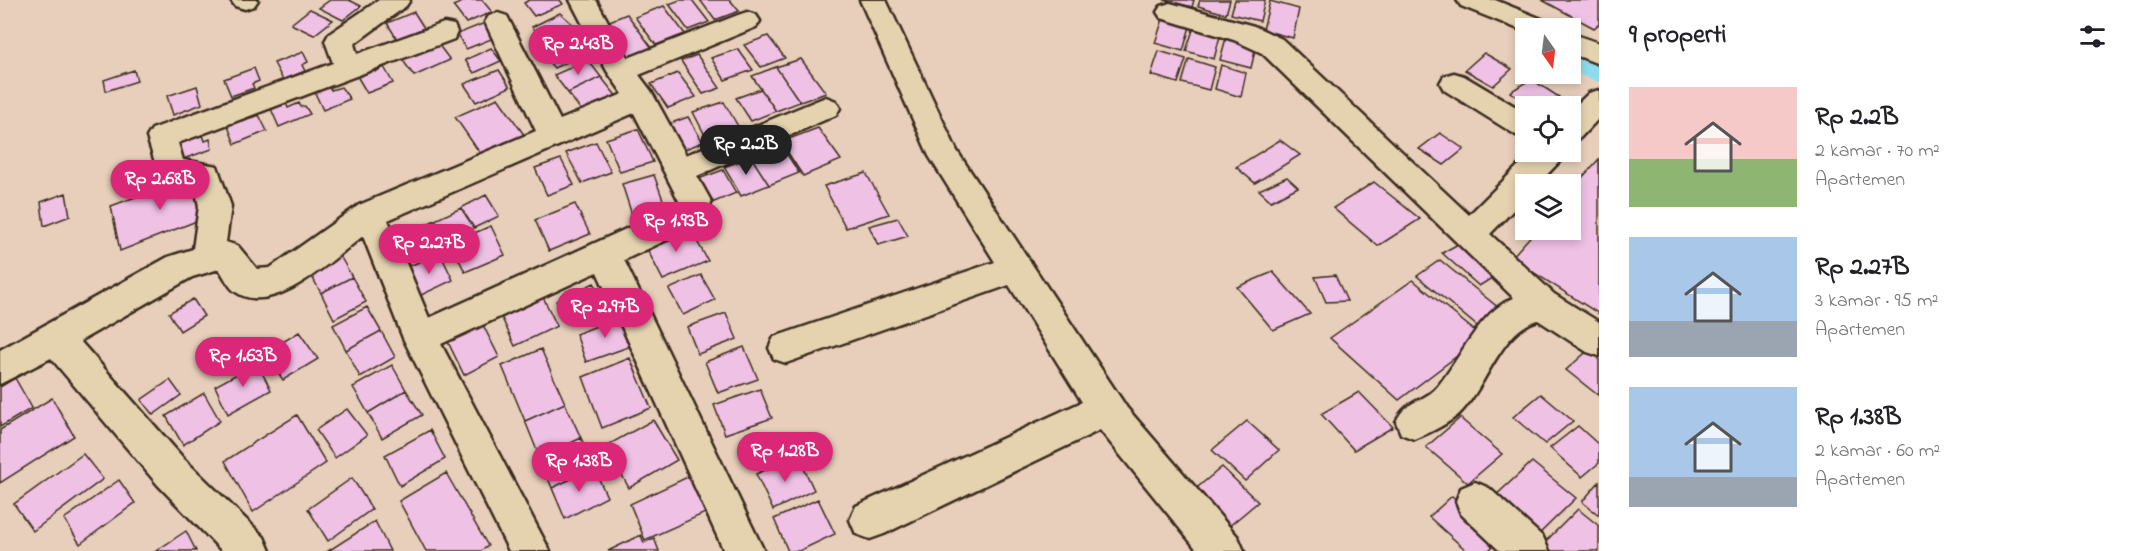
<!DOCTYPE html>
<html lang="id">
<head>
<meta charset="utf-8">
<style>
  :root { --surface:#fff; --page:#f2f2f2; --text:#202124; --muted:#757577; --accent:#db2777 }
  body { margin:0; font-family:"Indie Flower",sans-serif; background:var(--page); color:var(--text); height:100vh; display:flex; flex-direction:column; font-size:22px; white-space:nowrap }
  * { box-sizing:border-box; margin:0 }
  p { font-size:20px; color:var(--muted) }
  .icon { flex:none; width:33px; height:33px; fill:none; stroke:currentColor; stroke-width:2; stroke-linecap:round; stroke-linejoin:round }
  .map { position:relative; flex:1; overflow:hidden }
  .panel { display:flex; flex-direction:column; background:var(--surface); width:540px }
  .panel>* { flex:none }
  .needle { width:39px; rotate:166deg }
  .tools { position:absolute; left:1515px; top:18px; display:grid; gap:12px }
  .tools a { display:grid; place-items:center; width:66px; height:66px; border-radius:0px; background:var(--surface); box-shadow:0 3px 9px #0003; font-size:30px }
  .price { position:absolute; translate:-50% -51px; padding:0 14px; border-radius:21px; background:var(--accent); color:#fff; font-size:20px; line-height:39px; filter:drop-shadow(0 2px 3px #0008) }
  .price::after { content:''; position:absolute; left:50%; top:36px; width:18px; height:14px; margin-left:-9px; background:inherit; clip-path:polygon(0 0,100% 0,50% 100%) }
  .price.active { background:#222; color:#fff }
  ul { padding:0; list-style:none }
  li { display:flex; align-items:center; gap:18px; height:150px; padding:0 30px }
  li span { display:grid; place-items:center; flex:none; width:168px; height:120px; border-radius:0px; color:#555 }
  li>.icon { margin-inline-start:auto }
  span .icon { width:72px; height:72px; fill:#fffc; stroke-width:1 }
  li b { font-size:26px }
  h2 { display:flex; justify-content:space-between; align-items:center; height:72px; padding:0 30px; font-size:26px }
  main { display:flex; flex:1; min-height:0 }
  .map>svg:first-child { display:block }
</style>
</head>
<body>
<main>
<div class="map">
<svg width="1599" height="551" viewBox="0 0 1599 551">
  <rect width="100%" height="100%" fill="#e7cfbb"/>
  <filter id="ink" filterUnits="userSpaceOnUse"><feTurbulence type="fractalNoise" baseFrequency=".0167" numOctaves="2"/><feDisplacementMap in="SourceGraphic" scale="12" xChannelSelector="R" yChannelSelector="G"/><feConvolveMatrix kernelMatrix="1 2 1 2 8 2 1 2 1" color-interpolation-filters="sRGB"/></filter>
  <g filter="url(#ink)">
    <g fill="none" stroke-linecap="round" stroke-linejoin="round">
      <!-- river -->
      <path fill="#8edbee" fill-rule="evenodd" d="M1570,35L1599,45V82L1570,71Z"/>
    </g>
    <!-- building -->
    <path fill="#efc1e5" stroke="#3b2a1e" stroke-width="1.5" d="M330,0H349L361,6L343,20L319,8Z
      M467,0H482L492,12L466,23L453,6Z
      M529,0H560L563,4L534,16L524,3Z
      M680,0H692L709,22L688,30L669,4Z
      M700,0H730L739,11L715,20Z
      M1164,0H1194L1192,7Z
      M1200,0H1230L1226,14L1198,6Z
      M1235,0H1265L1260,21L1231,14Z
      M1542,0H1599V24L1594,28Z
      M1270,1L1299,9L1293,38L1263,30Z
      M664,6L685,34L656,45L635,17Z
      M310,9L333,20L314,35L291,24Z
      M414,12L424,28L397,39L387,23Z
      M560,13L575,26L546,41L532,27Z
      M627,14L652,48L626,59L602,24Z
      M1164,16L1191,23L1183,51L1155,43Z
      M485,23L494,38L466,49L457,34Z
      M1195,24L1221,32L1214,59L1186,51Z
      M1227,34L1257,42L1251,68L1220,60Z
      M768,36L785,58L761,67L744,45Z
      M568,38L582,55L554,68L540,51Z
      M438,44L450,60L414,76L402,59Z
      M491,48L501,61L474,73L465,60Z
      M738,49L753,70L725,80L711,58Z
      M1159,51L1186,59L1178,83L1151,75Z
      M303,52L308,62L302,65L305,71L283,80L274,63Z
      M1484,53L1512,69L1493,86L1465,70Z
      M697,55L720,88L703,94L681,61Z
      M801,59L826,93L800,102L776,67Z
      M1189,59L1215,67L1209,90L1182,83Z
      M588,60L601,77L568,93L554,75Z
      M1221,65L1246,73L1241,97L1215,89Z
      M384,67L393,83L367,93L357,76L373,69L375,72Z
      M776,67L800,102L776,111L752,76Z
      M254,68L259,81L252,84L254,88L231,96L224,79Z
      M134,70L137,81L106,91L104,80Z
      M499,70L510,87L476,102L464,84Z
      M678,73L696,97L668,108L651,84Z
      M601,77L618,98L584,114L568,93Z
      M1531,79L1559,97L1545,106H1531L1510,92Z
      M197,86L202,104L173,115L167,96Z
      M330,87L331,90L341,87L350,99L323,110L315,93Z
      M761,89L776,111L751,121L736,98Z
      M498,98L527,139L484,159L455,117Z
      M724,102L739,128L707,139L693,112Z
      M286,103L288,108L299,103L301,107L305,106L310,114L279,127L271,109Z
      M259,115L267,131L235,144L227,124L241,118L243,122Z
      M688,117L703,142L680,151L666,125Z
      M818,128L841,160L803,176L781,142Z
      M638,129L653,162L620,172L606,139Z
      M1440,133L1464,149L1444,165L1419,149Z
      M193,134L195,138L203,135L205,141L210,139L212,149L183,159L178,140Z
      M1280,140L1300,155L1255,183L1236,167Z
      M596,142L611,172L582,183L566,153Z
      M781,145L799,173L769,185L751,157Z
      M751,157L769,185L741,196L724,167Z
      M561,159L574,185L547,195L535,168Z
      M1599,159V314L1511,258L1536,230H1570V191Z
      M723,170L736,193L707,205L693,181Z
      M200,173L212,215L120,251L111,206Z
      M866,173L889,214L846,228L824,186Z
      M654,175L666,208L633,218L622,184Z
      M1287,177L1298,187L1271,201L1259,190Z
      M1374,182L1420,219L1378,246L1333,208Z
      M66,193L70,216L44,226L41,202Z
      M486,195L499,216L474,228L461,208Z
      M575,204L590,234L549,251L535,220Z
      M461,208L474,228L448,241L435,220Z
      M898,218L908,236L878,245L869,226Z
      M435,220L448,241L409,260L397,239Z
      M491,226L505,255L465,272L451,243Z
      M689,227L708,261L663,280L645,245Z
      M1460,243L1497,275L1479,286L1442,253Z
      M440,253L453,280L417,297L405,268Z
      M340,256L352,277L321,293L309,271Z
      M1440,260L1500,309L1477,326L1417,276Z
      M1273,272L1310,314L1273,330L1237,287Z
      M701,275L715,300L683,315L669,289Z
      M1335,275L1347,301L1326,302L1315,277Z
      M352,277L366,302L334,319L321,293Z
      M1413,280L1482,337L1399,400L1330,338Z
      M594,283L607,305L569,324L556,301Z
      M542,295L557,326L515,346L500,314Z
      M193,299L204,316L180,331L169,313Z
      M367,307L381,331L346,350L333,325Z
      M726,313L737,339L698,354L687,327Z
      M623,316L634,345L586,362L576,334Z
      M483,325L499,357L464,375L448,342Z
      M381,331L395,357L360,377L346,350Z
      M299,332L318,359L283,380L265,353Z
      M744,347L758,379L718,393L705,362Z
      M1592,347L1599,353V396L1566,370Z
      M541,349L565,403L525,421L502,366Z
      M630,358L651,408L602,428L583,377Z
      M257,363L271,390L228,414L215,386Z
      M392,365L406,390L368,413L353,387Z
      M15,378L32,408L0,427V387Z
      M170,380L181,395L153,415L141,400Z
      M760,389L772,418L725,434L714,405Z
      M406,390L422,415L382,438L368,413Z
      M1359,392L1393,427L1354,450L1321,414Z
      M204,393L220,421L183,445L166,416Z
      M1541,394L1573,421L1545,444L1513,417Z
      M52,398L74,436L0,483V430Z
      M565,403L581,438L540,458L525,421Z
      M347,409L367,435L335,458L316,430Z
      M297,415L326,463L253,512L225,461Z
      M1460,418L1502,454L1468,483L1426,447Z
      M653,420L677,460L629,488L606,446Z
      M1247,421L1279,450L1245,481L1212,450Z
      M1578,426L1599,445V463L1582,477L1550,448Z
      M430,430L445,459L400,486L385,455Z
      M581,438L594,468L552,488L540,458Z
      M83,454L103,479L33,531L14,504Z
      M798,456L814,490L773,510L756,474Z
      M1532,462L1576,498L1537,536L1493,498Z
      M1222,467L1258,502L1228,527L1193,491Z
      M594,468L607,497L565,519L552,488Z
      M446,473L488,546L481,551H426L399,501Z
      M694,474L712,510L645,540L630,504Z
      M352,478L372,509L328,541L308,509Z
      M119,480L135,503L80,544L64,519Z
      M1599,482V515L1582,502Z
      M1452,496L1500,539L1488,551H1467L1429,517Z
      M818,499L835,534L799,551H788L774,519Z
      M1578,509L1599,526V551H1552L1543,544Z
      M375,521L390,551H328Z
      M186,531L196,551H156Z
      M641,535L644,543L654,538L659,551H608Z"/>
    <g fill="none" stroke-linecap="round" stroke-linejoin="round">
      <!-- street casing -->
      <g stroke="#3b2a1e" stroke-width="5">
        <path id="street" d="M231,0H258L254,6L245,9L235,6Z
          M379,0H410L406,6L354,44L357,54L444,23L454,25L457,32L454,39L178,143L183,160L217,166L231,206L226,242L238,246L257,269L270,268L359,205L536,131L485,22L489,16L498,13L507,16L560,120L623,94L607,71L570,0H596L628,58L738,15L747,12L756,15L760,21L756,27L639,75L651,91L686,155L816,101L826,97L836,101L840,108L836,115L697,176L711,201L710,210L699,225L624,260L764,551H724L597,272L441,344L550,551H509L403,338L363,236C335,257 273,318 236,292C229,288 224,276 219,269L192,277L80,341L184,459L264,537L270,551H222L158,485L51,358L0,384V350L168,257L193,249L199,206L194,184L160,178L147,137L152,129L333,63L325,41L329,34ZM634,113L679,201V205L429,318L388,220Z
          M860,0H886L957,151L1127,408L1238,537L1244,551H1198L1100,430L884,534L870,539L856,534L850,520L856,506L1082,402L1009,285L786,363L774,359L769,348L774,337L995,262L929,156Z
          M1457,0H1495L1549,22L1553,28H1526V32L1461,6Z
          M1170,3L1254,26L1282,39L1469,215L1532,152H1565L1561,160L1538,184H1526V197L1490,234L1554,294L1599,322V356L1587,352L1538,320C1500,331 1487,385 1462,411C1451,423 1429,433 1414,439L1401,434L1396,422C1406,399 1424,403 1438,386C1460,360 1479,311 1514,298L1262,53L1234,40L1161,18L1157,12L1161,6Z
          M1570,33L1599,43V64L1570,53Z
          M1454,73L1464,76L1526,113V138L1516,135L1444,90L1440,83L1444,76Z
          M1599,90V118L1580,138L1570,141V111L1589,93Z
          M1475,482L1489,488L1543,537L1549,551H1500L1461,514L1456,501L1461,488Z"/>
      </g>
      <!-- street -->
      <use href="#street" fill="#e5d3b0" fill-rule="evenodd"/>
    </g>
  </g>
</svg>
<div class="tools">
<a><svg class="needle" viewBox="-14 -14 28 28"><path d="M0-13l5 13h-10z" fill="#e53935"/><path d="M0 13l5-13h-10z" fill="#757577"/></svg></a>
<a><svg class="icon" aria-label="locate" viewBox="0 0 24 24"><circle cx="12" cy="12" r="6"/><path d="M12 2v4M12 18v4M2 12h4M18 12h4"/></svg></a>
<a><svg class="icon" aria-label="layers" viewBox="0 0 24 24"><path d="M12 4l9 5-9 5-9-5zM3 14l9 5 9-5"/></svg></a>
</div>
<b class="price" style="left:578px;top:76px">Rp 2.43B</b>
<b class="price active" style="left:746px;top:176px">Rp 2.2B</b>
<b class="price" style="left:160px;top:211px">Rp 2.68B</b>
<b class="price" style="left:676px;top:253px">Rp 1.93B</b>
<b class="price" style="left:429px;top:275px">Rp 2.27B</b>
<b class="price" style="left:605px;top:339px">Rp 2.97B</b>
<b class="price" style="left:243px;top:388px">Rp 1.63B</b>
<b class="price" style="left:785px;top:483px">Rp 1.28B</b>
<b class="price" style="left:579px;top:493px">Rp 1.38B</b>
</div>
<section class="panel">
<h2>9 properti<svg class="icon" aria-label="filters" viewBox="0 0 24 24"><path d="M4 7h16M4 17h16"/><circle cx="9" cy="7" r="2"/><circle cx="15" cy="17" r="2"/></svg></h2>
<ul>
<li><span style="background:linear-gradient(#f6c9c9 60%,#8fb573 0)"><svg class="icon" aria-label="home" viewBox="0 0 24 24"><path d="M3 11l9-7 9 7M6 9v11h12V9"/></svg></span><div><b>Rp 2.2B</b><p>2 kamar · 70 m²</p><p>Apartemen</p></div></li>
<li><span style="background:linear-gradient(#a9c7e8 70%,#9aa5b1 0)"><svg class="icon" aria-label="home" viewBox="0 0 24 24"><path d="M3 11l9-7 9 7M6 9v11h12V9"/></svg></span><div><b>Rp 2.27B</b><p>3 kamar · 95 m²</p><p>Apartemen</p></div></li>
<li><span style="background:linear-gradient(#a9c7e8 75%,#9aa5b1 0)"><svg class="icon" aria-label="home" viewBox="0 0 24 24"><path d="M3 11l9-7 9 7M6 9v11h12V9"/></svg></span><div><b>Rp 1.38B</b><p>2 kamar · 60 m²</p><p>Apartemen</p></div></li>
</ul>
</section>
</main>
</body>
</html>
